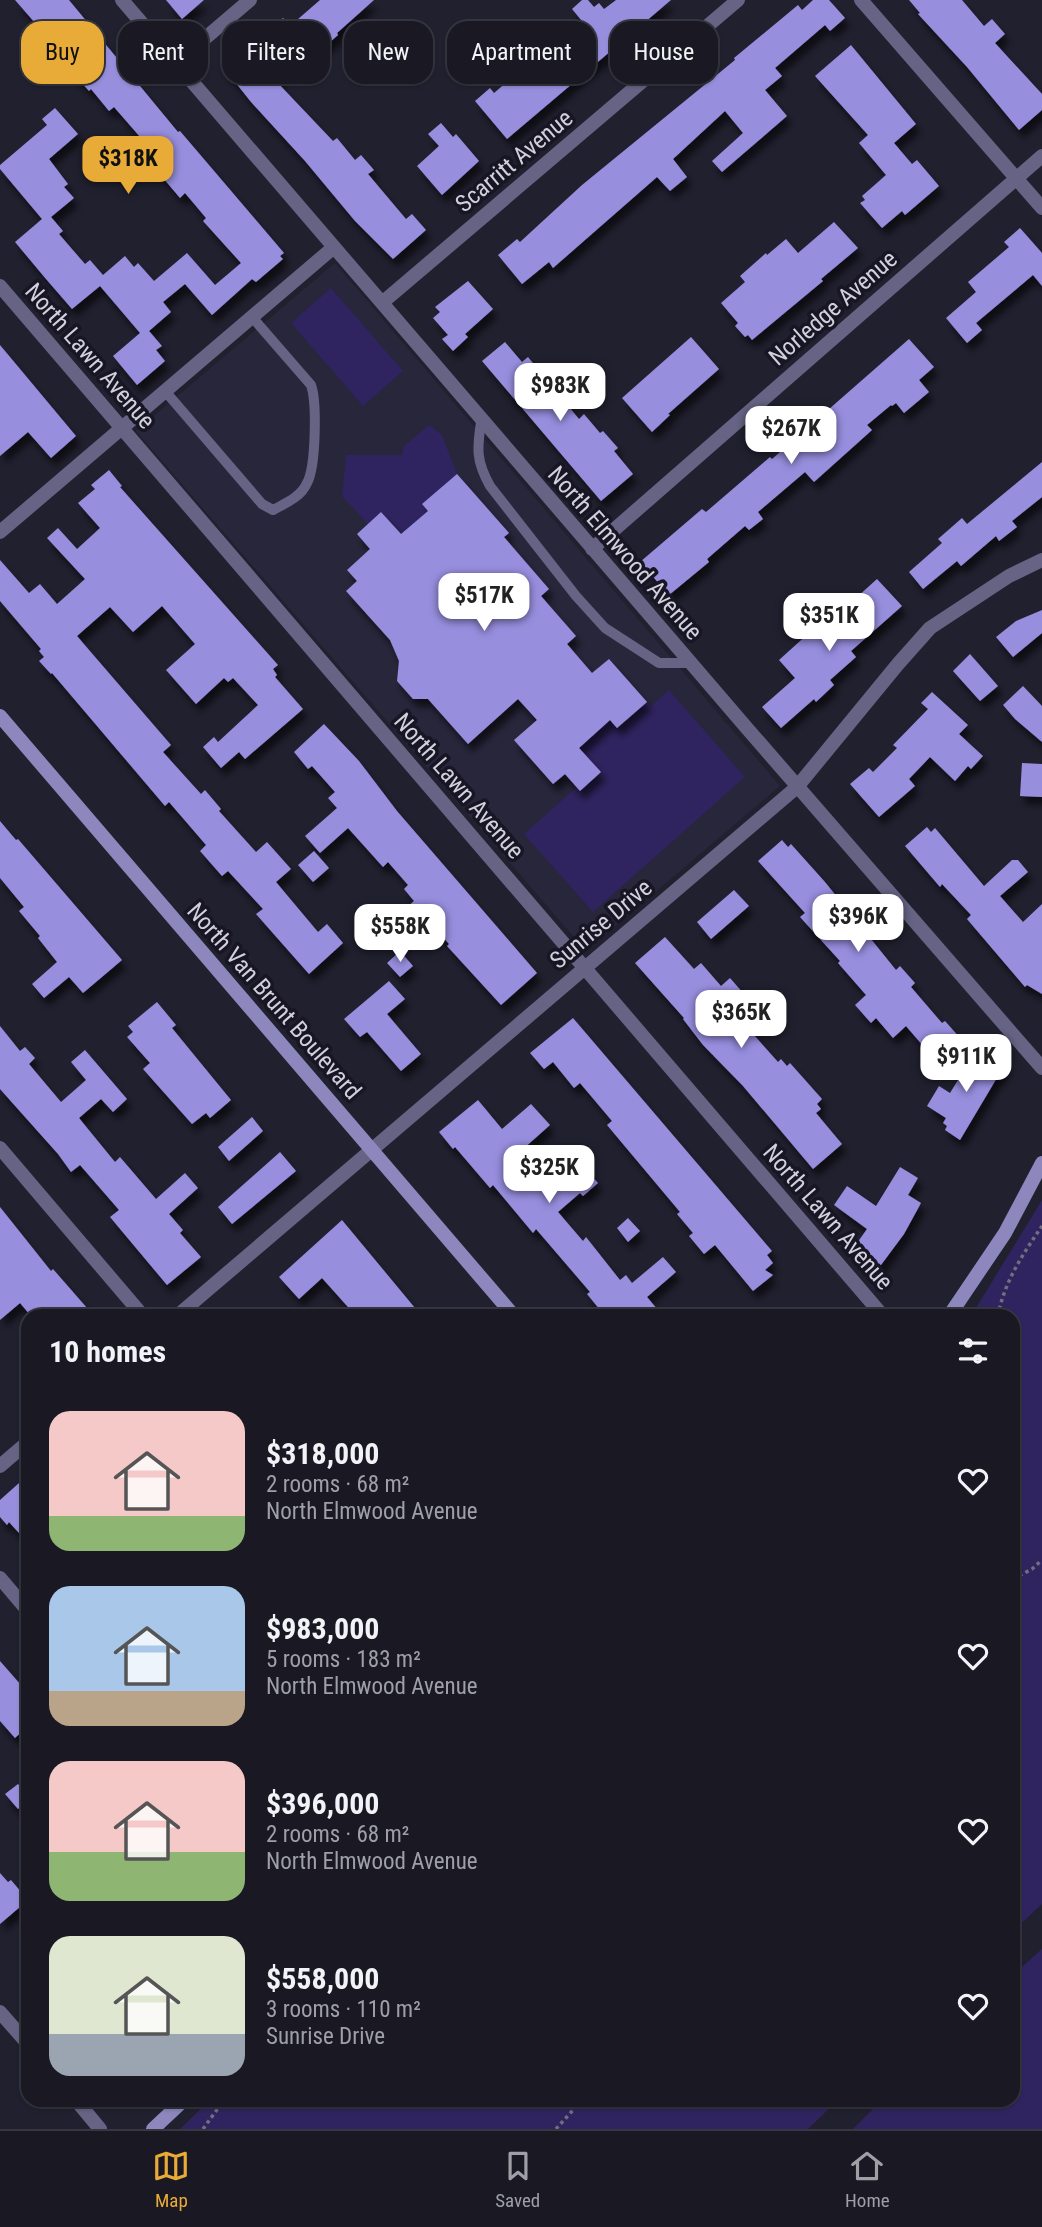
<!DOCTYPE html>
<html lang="en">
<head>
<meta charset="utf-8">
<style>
  :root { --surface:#191823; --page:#22212b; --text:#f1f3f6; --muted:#9fa0a6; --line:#373741; --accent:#e9ab38 }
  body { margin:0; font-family:"Roboto Condensed",sans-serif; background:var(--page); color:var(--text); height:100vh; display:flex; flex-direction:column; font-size:26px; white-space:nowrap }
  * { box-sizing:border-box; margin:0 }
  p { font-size:23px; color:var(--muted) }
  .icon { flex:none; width:38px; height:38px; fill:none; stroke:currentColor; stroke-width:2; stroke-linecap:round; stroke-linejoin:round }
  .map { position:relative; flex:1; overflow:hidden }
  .panel { position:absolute; left:21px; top:1309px; width:999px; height:798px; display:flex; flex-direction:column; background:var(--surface); border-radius:21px; box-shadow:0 2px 5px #0004,0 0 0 2px var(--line) }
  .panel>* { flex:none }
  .top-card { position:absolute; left:21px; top:21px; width:1001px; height:63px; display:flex; gap:14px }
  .price { position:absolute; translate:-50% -60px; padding:0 16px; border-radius:14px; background:#fff; color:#222; font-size:23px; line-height:46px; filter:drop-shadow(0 2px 4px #0008) }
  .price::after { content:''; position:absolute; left:50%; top:42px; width:21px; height:16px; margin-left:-10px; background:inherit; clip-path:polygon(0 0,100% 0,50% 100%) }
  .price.active { background:var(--accent); color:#111 }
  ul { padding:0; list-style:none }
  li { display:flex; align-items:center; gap:21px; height:175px; padding:0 28px }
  li span { display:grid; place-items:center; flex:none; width:196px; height:140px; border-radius:21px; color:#555 }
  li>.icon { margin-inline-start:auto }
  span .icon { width:84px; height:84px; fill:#fffc; stroke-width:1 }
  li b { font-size:30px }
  h2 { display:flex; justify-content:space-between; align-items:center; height:84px; padding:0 28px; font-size:30px }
  .tag { padding:0 24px; border-radius:21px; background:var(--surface); box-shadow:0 2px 5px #0004,0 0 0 2px var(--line); font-size:24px; line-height:63px }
  .tag.active { background:var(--accent); color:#111 }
  .tab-bar { display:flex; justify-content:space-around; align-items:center; height:98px; border-top:2px solid var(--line); background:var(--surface); font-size:19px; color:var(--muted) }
  .tab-bar a { display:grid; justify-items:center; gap:4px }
  .tab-bar .active { color:var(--accent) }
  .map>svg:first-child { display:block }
</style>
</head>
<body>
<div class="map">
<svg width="1042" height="2129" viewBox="0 0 1042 2129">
  <defs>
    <filter id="shadow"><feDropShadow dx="4.5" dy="8" stdDeviation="3.5" flood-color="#0009"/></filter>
  </defs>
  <rect width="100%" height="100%" fill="#21202f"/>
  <!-- built -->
  <path fill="#28263b" d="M335,263L780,786L586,951L136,431Z"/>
  <!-- green -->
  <path fill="#2f245f" d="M331,288L403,371L363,406L291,323Z
    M429,425L442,435L457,474L423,504L428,511L401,534L381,512L368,524L342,496L346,455H402L404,446Z
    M669,690L745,777L593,912L524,834L577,787L580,791L601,773L579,748L610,720L618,728L647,702L651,706Z
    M1042,1200V1904L1013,1931V1316H971Z
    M1042,1949V2129H853L882,2100H1013V1975Z
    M210,2100H838L808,2129H180Z"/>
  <!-- building -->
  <path fill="#978ede" filter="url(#shadow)" d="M15,0H69L178,132L180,131L284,253L280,256L283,259L256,282L252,279L212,315L185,284L163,302L171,312L149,331L162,346L156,350L165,361L137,385L113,356L140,333L100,286L72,309L46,279L15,242L42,219L0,169V165L47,125L42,119L55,108L78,134L49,159L68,184L64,187L74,198L51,217L63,231L59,234L85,264L90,260L103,275L125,256L134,267L138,263L154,281L187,253L215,285L241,263L203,221L206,218L185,193L180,198L147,159L154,153L114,107L109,111L91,89L89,91L72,72L75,70L53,46L48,50L37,37L43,32Z
    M166,0H204L182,19Z
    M320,0H374L337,33L338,35L322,49L309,34L273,64L282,76L276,81L333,141L337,138L355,160L361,155L374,170L368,174L406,219L412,214L426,230L393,259L355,221L305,161L251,102L220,63L251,37L254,41L283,18L290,26Z
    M582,0H588L594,7L599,3L604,9L616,0H671L507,139L475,101L490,88L494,93L515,75L516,76L582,21L572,9Z
    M813,0H829L845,18L830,31L825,25L775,68L782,76L765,90L787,116L722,172L712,161L743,133L725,111L673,159L687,177L670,191L657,177L553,268L549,262L522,284L498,255L517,239L520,242L582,185L735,60L734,58L798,5L802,10Z
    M909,0H962L984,26L992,19L1005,34L995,43L1042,94V110L1019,130L967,67L918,14L920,13Z
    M851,45L916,124L894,143L912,164L917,160L939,186L905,215L902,211L882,228L860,203L865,200L862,196L886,175L859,143L868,135L815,76Z
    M441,123L453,137L456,134L479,161L442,195L417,166L439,146L428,134Z
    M834,222L858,248L821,279L823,281L752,340L748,335L745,337L735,326L738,323L721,303L745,282L740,276L766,253L767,255L786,239L798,253Z
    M1020,228L1042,253V286L1033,275L976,323L982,330L967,343L946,318L976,292L968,282L1009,247L1004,242Z
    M468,281L493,309L465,334L468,337L453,351L442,339L448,335L433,318L440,312L435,307Z
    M691,337L719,369L668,414L670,415L652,432L622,398Z
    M909,339L934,367L919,380L929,392L904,413L896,403L892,406L891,405L867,425L872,430L814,482L805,472L758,512L763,519L749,530L745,526L707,559L709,562L669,595L640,562L702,509L706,512L770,457L772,459Z
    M505,342L522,362L528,357L579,419L584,414L600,433L603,431L618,448L614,451L633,474L601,501L482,361Z
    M0,345L76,436L51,458L28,432L0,456Z
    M1042,462V497L1012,521L1017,527L999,541L996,536L961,566L957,561L923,589L909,572L942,543L938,539L962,518L967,524Z
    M109,470L122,486L120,487L278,665L273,669L277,675L275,677L303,709L245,759L239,752L221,768L203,747L214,737L218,742L258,705L233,678L228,682L224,678L196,704L166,670L195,644L162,606L133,632L110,607L77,636L171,745L163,752L201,794L205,790L221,809L219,811L256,852L267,842L291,869L276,882L318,932L327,924L343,943L309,974L256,914L263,909L228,871L222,876L200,851L206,845L169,802L165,806L52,673L51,674L39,661L44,657L39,651L41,649L0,601V560L29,593L40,584L57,604L85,579L47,538L58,528L77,549L100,528L78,503L95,489L91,485Z
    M457,474L509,533L504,537L549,589L541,596L576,636L567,644L592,673L609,659L647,702L617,728L610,720L579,748L601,772L580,791L565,774L553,784L514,740L537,720L518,699L468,744L428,699H413L397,681L399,661L390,640L346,591L357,581L347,570L370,549L357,534L381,512L401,534L428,511L422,504Z
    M877,579L902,606L851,651L856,657L830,680L834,685L816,702L814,699L781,728L762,707L795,678L779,660L810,632L812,636L827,623L831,628L861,602L857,597Z
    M1042,610V633L1013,657L996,637L1016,621Z
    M970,654L998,686L980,701L953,671Z
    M1023,686L1042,706V742L1015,719L1003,705Z
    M932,692L968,725L959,734L983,756L971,769L968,766L955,781L930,757L909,779L915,786L879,817L850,784L869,768L873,772L897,748L893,745L928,709L921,703Z
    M324,724L359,761L397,811L537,973L501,1005L447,946L449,944L426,919L401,941L387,925L414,901L404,889L408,885L388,862L383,867L348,828L320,853L305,836L337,808L328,798L335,792L312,766L308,769L294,752Z
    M1022,763L1042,764V797L1020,796Z
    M0,821L16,840L18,839L122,960L83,993L69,977L44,998L32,984L57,962L38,938L40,936L19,911L24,907L0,878Z
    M927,827L931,832L935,828L984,886L1012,860H1018L1028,872L1000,896L1023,922L1042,904V994L1027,985L1025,987L967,919L971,915L942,884L940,887L905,846Z
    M782,840L788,847L791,844L825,882L896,970L900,966L915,983L911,987L942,1023L945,1021L961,1039L936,1061L906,1026L893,1038L876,1018L871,1023L855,1005L866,995L838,963L840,961L800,917L805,913L758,861Z
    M314,851L329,868L313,882L298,865Z
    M734,890L749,906L711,939L697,922Z
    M665,937L694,969L701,963L721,986L730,978L744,994L729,1007L778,1062L781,1059L787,1066L790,1063L822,1099L817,1104L821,1109L816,1113L842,1144L813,1169L743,1086L703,1045L683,1019L684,1018L635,963Z
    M400,951L413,966L400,977L387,963Z
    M389,981L405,999L387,1014L421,1054L401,1071L367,1032L360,1037L344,1019Z
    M157,1002L176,1025L172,1028L231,1100L210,1118L206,1113L192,1124L143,1069L150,1063L127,1037L133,1032L128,1026Z
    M573,1018L772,1251L767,1255L773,1263L765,1270L773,1275L753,1291L715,1245L704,1254L689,1236L693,1233L677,1214L680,1212L607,1125L612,1121L580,1083L574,1088L553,1062L544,1069L530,1053Z
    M0,1026L20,1051L25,1047L35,1058L29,1064L61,1102L86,1080L71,1062L85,1050L127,1099L113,1112L101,1099L79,1118L115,1162L120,1157L156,1199L185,1173L198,1188L169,1214L183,1230L180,1233L201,1257L167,1285L110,1217L119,1210L80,1165L71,1172L58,1154L0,1089Z
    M979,1050L1004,1066L960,1140L945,1130L947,1126L943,1123L946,1118L927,1106L939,1086L950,1093L974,1054L975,1056Z
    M478,1100L502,1129L531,1104L550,1125L523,1149L528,1155L523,1159L548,1189L579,1162L598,1183L583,1196L580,1193L558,1212L583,1241L586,1237L620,1280L626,1275L632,1283L663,1257L676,1272L647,1297L663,1316H605L587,1294L590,1292L536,1229L533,1233L493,1185L490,1188L455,1147L453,1149L439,1132Z
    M252,1117L263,1131L229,1161L218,1147Z
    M280,1152L296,1171L232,1224L218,1207Z
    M900,1167L918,1178L908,1195L921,1203L904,1234L878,1269L852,1250L867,1229L834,1205L847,1186L876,1206Z
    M0,1207L51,1271L53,1269L94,1316H31L20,1303L0,1320Z
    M628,1218L640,1231L628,1242L617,1228Z
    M342,1220L415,1308L406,1316H356L322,1278L299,1299L279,1277Z
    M28,1475V1543L9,1522L7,1525L0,1517V1500Z
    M0,1661L28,1693V1726L15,1738L0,1721Z
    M18,1784L28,1795V1801L18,1809L5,1794Z
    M0,1873L8,1882L11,1880L28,1900L0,1924Z"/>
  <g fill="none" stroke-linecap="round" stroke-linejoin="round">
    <!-- path -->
    <path stroke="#706f7d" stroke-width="3.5" stroke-dasharray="3.5 3.5" stroke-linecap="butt" d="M998,1316C1004,1282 1023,1254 1042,1226
      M1013,1579L1032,1569L1042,1560
      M203,2129L224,2100
      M556,2129L582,2100"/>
    <!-- lane -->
    <path stroke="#666384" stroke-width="10" d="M165,391L262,504L273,510C286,503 301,497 307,483C316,467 317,402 311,385L252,317
      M481,422C477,449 476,461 490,486L576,596L605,628L659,663H690"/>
    <!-- street -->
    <path stroke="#666384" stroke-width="14" d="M122,0C427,357 733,714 1042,1068
      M861,0L1042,208
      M176,63L250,0
      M0,286L883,1316
      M383,302L738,0
      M0,532L334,247
      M592,549L1042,156
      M0,1148L143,1316
      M177,1316L797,787L898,664L930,628L1009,576L1042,560
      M0,1466L28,1442
      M0,1578L28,1611
      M0,2012L28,2044
      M76,2100L100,2129"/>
    <!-- secondary -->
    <path stroke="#8c87bd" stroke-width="14" d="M0,716L514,1316
      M949,1316L1005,1233L1042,1163
      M153,2129L184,2100"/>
  </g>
  <g text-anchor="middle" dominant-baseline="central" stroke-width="7" stroke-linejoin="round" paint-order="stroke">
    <!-- street labels -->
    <g font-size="24" fill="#d1d0db" stroke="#181625">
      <text transform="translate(514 161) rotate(-40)">Scarritt Avenue</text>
      <text transform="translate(833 308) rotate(-41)">Norledge Avenue</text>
      <text transform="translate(90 356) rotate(49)">North Lawn Avenue</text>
      <text transform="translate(625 553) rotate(49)">North Elmwood Avenue</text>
      <text transform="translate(459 786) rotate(49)">North Lawn Avenue</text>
      <text transform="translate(601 924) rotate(-40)">Sunrise Drive</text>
      <text transform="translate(274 1001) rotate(49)">North Van Brunt Boulevard</text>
      <text transform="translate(828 1217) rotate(49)">North Lawn Avenue</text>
    </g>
  </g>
</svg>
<b class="price active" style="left:128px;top:196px">$318K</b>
<b class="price" style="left:560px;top:423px">$983K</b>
<b class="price" style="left:791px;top:466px">$267K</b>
<b class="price" style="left:484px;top:633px">$517K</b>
<b class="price" style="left:829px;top:653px">$351K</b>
<b class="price" style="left:858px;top:954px">$396K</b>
<b class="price" style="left:400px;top:964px">$558K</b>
<b class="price" style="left:741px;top:1050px">$365K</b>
<b class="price" style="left:966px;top:1094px">$911K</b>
<b class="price" style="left:549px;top:1205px">$325K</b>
<div class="top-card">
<a class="tag active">Buy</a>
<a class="tag">Rent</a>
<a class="tag">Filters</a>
<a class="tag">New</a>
<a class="tag">Apartment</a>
<a class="tag">House</a>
</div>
<section class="panel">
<h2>10 homes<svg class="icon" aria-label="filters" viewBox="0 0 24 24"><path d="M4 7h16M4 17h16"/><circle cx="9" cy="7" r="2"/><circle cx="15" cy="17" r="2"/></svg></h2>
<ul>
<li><span style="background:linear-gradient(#f6c9c9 75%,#8fb573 0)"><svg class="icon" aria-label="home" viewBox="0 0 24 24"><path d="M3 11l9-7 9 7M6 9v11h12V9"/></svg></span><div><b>$318,000</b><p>2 rooms · 68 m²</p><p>North Elmwood Avenue</p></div><svg class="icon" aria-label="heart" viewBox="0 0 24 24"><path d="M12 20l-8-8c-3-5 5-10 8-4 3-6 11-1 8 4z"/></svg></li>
<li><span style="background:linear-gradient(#a9c7e8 75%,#b9a48a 0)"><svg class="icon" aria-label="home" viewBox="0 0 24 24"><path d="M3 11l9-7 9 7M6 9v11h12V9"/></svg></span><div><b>$983,000</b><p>5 rooms · 183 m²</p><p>North Elmwood Avenue</p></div><svg class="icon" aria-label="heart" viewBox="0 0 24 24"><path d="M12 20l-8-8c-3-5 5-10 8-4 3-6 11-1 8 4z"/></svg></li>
<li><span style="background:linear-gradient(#f6c9c9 65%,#8fb573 0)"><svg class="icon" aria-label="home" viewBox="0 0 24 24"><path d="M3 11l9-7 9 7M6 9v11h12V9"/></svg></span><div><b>$396,000</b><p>2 rooms · 68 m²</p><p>North Elmwood Avenue</p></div><svg class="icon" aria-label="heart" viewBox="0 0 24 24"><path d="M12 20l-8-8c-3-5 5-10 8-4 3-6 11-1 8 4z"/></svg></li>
<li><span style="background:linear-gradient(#dfe7d0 70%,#9aa5b1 0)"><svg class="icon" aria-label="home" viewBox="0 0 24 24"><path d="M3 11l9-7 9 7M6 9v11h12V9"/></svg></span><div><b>$558,000</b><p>3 rooms · 110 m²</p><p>Sunrise Drive</p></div><svg class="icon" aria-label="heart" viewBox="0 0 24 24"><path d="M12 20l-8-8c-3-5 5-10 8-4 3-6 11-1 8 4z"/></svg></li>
</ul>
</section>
</div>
<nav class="tab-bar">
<a class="active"><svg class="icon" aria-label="map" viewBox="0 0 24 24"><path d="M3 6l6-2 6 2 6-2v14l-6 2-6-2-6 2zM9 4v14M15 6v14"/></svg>Map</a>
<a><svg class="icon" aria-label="saved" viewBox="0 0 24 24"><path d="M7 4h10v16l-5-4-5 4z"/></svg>Saved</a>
<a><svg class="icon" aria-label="home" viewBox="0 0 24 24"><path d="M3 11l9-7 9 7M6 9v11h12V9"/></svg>Home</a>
</nav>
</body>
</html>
